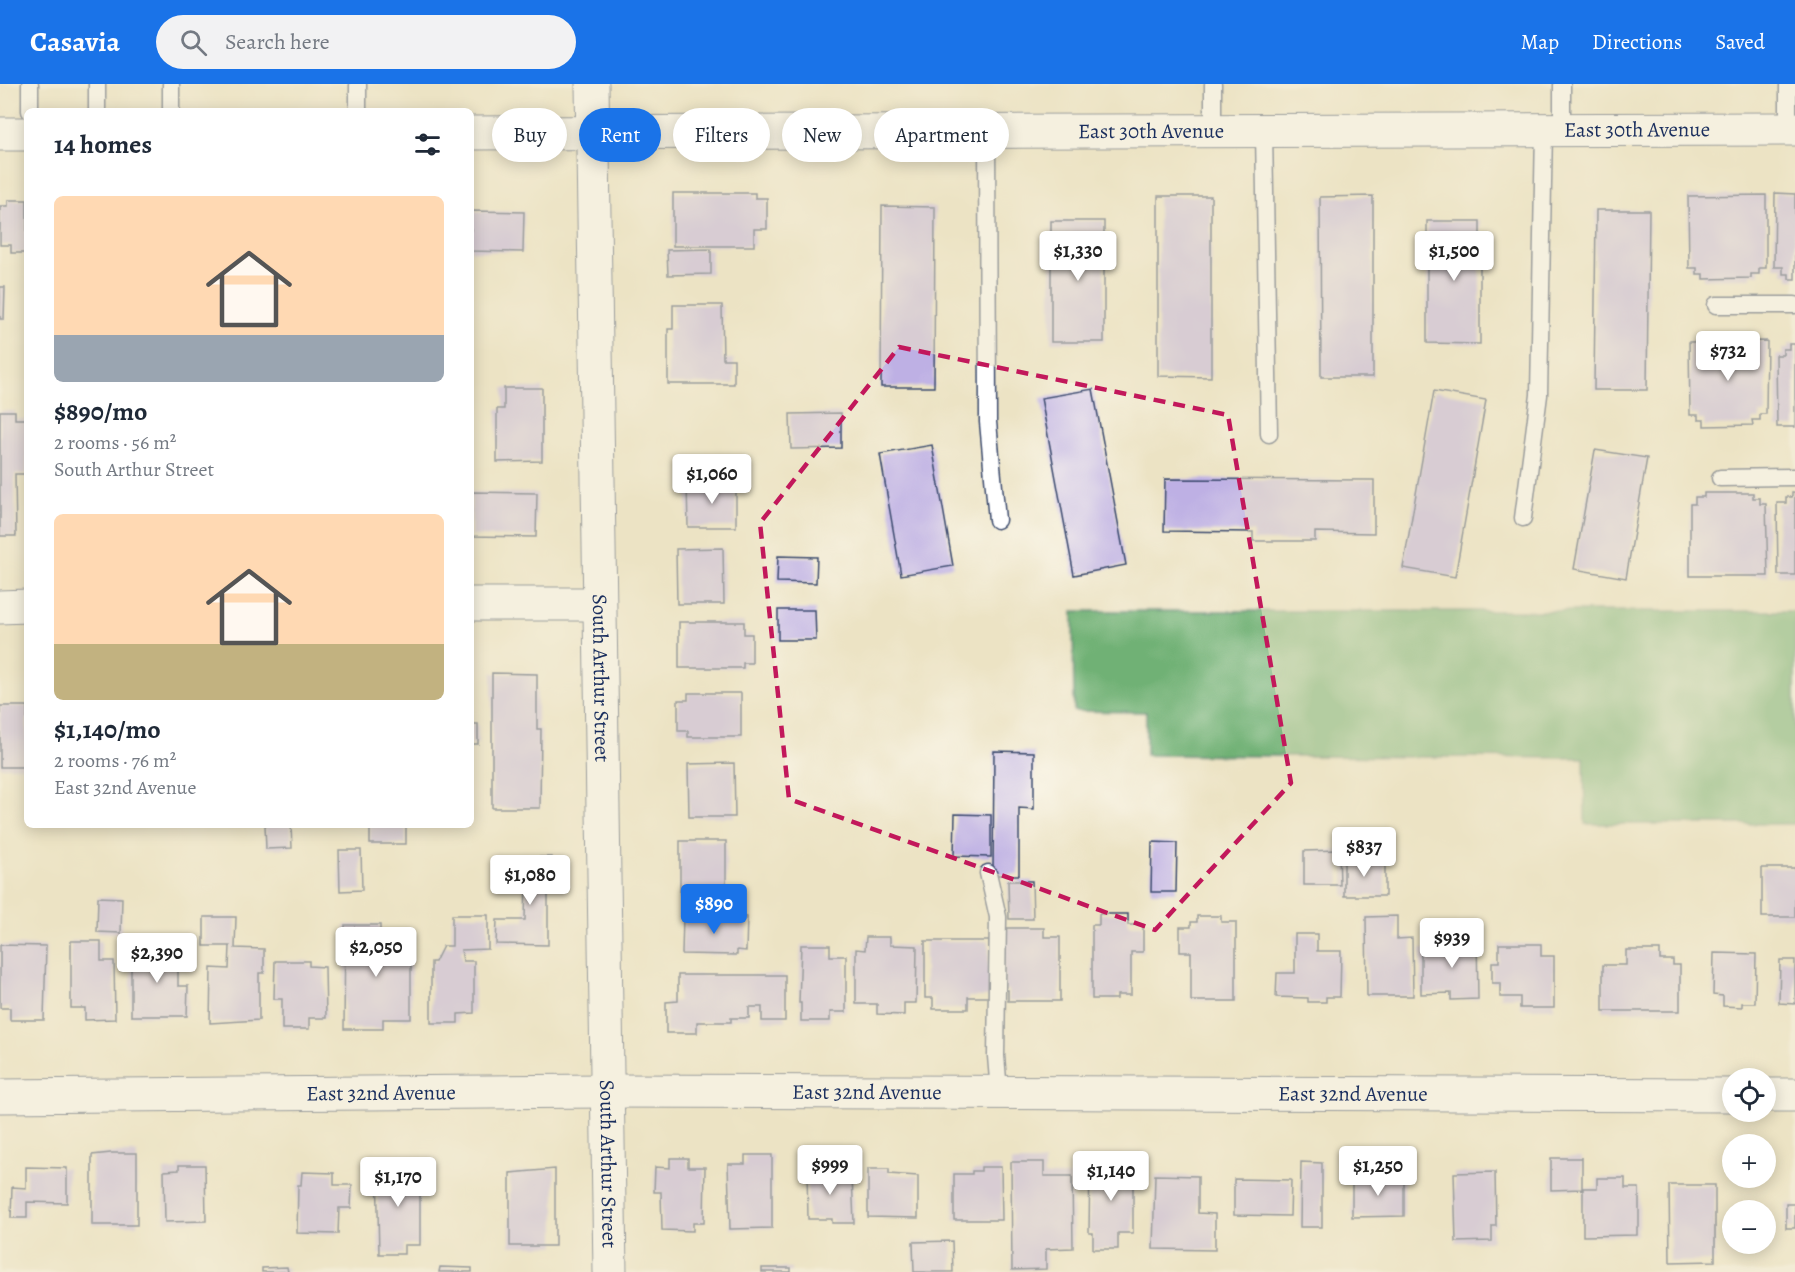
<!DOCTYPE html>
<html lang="en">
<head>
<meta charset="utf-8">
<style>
  :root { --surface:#fff; --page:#f2f2f3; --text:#1f2937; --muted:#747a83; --accent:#1a73e8 }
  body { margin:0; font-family:Alegreya,serif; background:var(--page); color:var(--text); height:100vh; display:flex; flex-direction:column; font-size:22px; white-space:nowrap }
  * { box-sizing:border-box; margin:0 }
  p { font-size:20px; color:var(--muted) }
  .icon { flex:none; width:33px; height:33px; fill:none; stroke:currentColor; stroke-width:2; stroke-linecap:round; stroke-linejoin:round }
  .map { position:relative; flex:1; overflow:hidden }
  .sheet { position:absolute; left:24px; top:24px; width:450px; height:720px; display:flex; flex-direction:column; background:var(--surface); border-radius:9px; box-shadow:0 3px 15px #0003 }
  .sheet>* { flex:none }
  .banner { position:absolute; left:492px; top:24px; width:570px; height:54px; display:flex; gap:12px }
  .controls { position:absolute; left:1722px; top:984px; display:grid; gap:12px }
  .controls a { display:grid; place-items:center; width:54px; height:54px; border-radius:50%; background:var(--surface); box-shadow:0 3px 15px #0003; font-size:30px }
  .price { position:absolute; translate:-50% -51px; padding:0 14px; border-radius:6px; background:#fff; color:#222; font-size:20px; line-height:39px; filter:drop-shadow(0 2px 3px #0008) }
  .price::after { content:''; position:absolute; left:50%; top:36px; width:18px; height:14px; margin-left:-9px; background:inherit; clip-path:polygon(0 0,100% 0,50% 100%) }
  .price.current { background:var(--accent); color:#fff }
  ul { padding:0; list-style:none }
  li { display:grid; align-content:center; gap:12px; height:318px; padding:0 30px }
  li span { display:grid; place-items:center; height:186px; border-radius:9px; color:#555 }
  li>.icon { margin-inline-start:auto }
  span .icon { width:108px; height:108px; fill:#fffc; stroke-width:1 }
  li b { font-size:26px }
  h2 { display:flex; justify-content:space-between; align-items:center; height:72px; padding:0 30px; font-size:26px }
  .pill { padding:0 21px; border-radius:27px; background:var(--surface); box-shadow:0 3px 15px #0003; font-size:21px; line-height:54px }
  .pill.current { background:var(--accent); color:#fff }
  header { display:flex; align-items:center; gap:36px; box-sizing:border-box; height:84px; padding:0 30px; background:var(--accent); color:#fff }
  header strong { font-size:28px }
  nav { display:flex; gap:33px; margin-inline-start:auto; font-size:21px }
  .search { width:420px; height:54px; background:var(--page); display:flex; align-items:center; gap:15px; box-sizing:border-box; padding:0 21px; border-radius:33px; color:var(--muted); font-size:22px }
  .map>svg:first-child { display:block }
</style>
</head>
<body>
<header>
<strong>Casavia</strong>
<div class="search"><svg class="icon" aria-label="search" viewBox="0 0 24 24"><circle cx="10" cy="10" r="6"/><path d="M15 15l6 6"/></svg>Search here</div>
<nav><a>Map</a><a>Directions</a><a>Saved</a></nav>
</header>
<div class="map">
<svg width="1795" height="1188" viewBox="0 0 1795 1188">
  <rect width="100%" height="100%" fill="#fbf7ec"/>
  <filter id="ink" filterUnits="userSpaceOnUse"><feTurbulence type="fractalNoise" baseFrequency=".0167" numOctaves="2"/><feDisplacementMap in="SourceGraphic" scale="12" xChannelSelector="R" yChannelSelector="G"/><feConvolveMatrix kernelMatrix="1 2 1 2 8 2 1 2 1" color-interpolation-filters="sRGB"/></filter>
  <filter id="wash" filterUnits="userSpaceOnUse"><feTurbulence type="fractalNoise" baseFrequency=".008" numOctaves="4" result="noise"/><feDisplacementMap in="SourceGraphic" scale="24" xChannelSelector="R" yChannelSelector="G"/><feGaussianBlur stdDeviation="1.35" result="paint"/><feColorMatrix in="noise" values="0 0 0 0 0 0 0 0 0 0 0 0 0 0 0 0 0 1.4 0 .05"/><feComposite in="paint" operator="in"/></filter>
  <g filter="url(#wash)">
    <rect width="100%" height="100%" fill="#ece3c4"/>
    <!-- forest -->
    <path fill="#6fb174" stroke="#457069" stroke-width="1.5" d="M1073,527H1795V740H1585L1584,674L1146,671V628L1074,627Z"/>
    <g id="blocks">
      <!-- building -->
      <path fill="#beb0e4" d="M673,109H755V114H767V145H754V162H673Z
        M1775,109L1795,110V195H1789V190H1783V183H1774Z
        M1766,111V184H1759V190H1751V194L1703,195V190H1697V184H1689L1688,112Z
        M1158,112H1211V293L1158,292Z
        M1373,112V293H1321L1320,113Z
        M8,116H27V169H11V161H0V122H8Z
        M882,122L935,123L934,303H881Z
        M1596,126H1649L1647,306H1594Z
        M471,127L524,128L523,168L471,167Z
        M1051,137H1104V258H1051Z
        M1427,137H1480V260L1427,259Z
        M711,165V190L668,191L667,166Z
        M0,203H5L4,235H0Z
        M673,221H722L723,275H734V300H668V245H673Z
        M1767,257L1766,330H1760V336H1752L1753,341L1704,342V336H1698V331H1690L1689,258Z
        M1789,260H1795V343H1777L1776,271H1783V265H1789Z
        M504,304H542V377L497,378V325H504Z
        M1093,305L1126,481L1074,491L1041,314Z
        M1434,307L1486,316L1455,493L1403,484Z
        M0,327H15V335H27V390H15L16,452H0Z
        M841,329V364L791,365L790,330Z
        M932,361L953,482L901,491L880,370Z
        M1595,366L1647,374L1626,494L1574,485Z
        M1165,395L1374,396V449L1315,448V457H1253V448L1164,447Z
        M736,399V443H688L687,400Z
        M471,408L537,409L536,453L471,452Z
        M1704,409H1753V414H1760V420H1766L1768,492H1690V420H1695V413H1704Z
        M1792,409H1795V491H1778L1777,419H1786V413H1792Z
        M723,464L724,520H677L676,465Z
        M778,472L817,473L816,499L777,498Z
        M778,526H815L816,556H778Z
        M679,538H744V550H752V579H743V584H679Z
        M492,589L537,590V645H541L540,724H492Z
        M688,609H741V653H688V647H678V616H688Z
        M0,622H27V683H0Z
        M471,640H478V660H471Z
        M994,667L1034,668V725L1019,724V791H993Z
        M734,679L735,733H689L688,680Z
        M955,730L991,731V773L954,772Z
        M265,741H291L292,764L266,765Z
        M370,741H406V760H370Z
        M680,757H726V810H680Z
        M1152,758L1177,759L1176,808H1151Z
        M339,766H361L362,806L340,807Z
        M1339,766L1340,801H1304V767Z
        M517,773H552V793H548V861L496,860L497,836H525L526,793H517Z
        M1344,775H1385V812H1344Z
        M1762,784H1795V833H1762Z
        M1008,797H1032L1033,835H1009Z
        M98,813L122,814L121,849L97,848Z
        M1099,830H1128V841H1143V868H1131V911H1117V915H1092V841H1099Z
        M452,831H488V865L461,866L463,877H474V929L458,930V939H431V878H435L443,862H452Z
        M683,832L747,833L746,867L737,866V871L682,870Z
        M1197,832H1221V838H1236V917H1191V868H1180V843H1191V838H1197Z
        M1397,832V855L1412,854L1413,912H1367L1366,833Z
        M204,833H236L235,864L264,865V889H259V936L210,939L211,884L229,885L230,862H204Z
        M345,841H380V854L411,855V935H383V945H344Z
        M1003,844H1044V853H1060V917H1008V906H1004Z
        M1295,850H1317V867H1341L1340,913H1326V918H1308V914L1276,913L1277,889H1295Z
        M1450,852H1477L1478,915L1451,916V909L1421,910V865H1450Z
        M866,853H890V861L917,862L916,919H904V931L877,930V920H856V865L865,866Z
        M71,857H101V877H114L115,935L85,936V924H71Z
        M925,857H989V913H968V925H933V914H925Z
        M1499,860H1541V872H1554V924H1520V913H1500V899H1492V878H1499Z
        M0,861L46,862L44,936H10V924H0Z
        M801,861H830V872H846V928H830V937H801V919H799Z
        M131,866H178V902H188L187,932H131Z
        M1626,866H1660V876H1673V881H1680V927H1603V881H1626Z
        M1714,869L1756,870L1755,919H1742V923L1723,922V912L1713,911Z
        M1780,876H1795V920L1779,919Z
        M275,877H309V882L325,883L326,934H309V945H282V915H274Z
        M678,891H785V937H762V923H749V934H731V938H697V949H666V918L678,917Z
        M111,1069H137V1141H92V1071Z
        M745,1071H772V1144L730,1145L728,1080H745Z
        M670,1074H688V1083H705L704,1139H693V1147L662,1146L661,1108H654L655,1083L670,1084Z
        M1551,1074H1582V1105L1551,1106Z
        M1090,1077H1133V1149H1118V1165H1093V1149H1089Z
        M1011,1078H1044V1092H1072L1073,1164L1046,1165V1185L1012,1186Z
        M1301,1078L1322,1079V1143H1300Z
        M179,1081H205L206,1137L165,1138L164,1087L179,1086Z
        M377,1082H420V1161H404V1170H379Z
        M26,1083L67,1084V1119L27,1118V1134H11L12,1103L26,1104Z
        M981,1083H1001L1002,1136H954V1090H972V1087H981Z
        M840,1084V1092H852L854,1139H832V1135H808L807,1088Z
        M555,1085V1162H510V1089Z
        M868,1085H889V1090L918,1092V1134L868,1133Z
        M302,1088L334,1089V1101H352L351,1124H339L338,1150L297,1149L298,1101H301Z
        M1495,1088L1496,1142H1492V1157L1456,1158L1454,1089Z
        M1155,1091L1198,1092V1129L1215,1130V1166L1153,1165Z
        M1352,1093H1404V1132L1352,1133Z
        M1597,1094H1625V1104H1639V1143H1637V1151L1583,1152V1104H1597Z
        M1234,1095L1291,1096L1290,1132L1234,1131Z
        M1669,1101H1715V1177L1670,1178Z
        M1786,1120H1795V1144H1786Z
        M952,1157L953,1188H914L913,1158Z
        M287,1183L288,1188H262V1184Z
        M440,1183L472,1184V1188H439Z
        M762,1184H791V1188H762Z"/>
    </g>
  </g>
  <g filter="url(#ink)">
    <use href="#blocks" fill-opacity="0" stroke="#3a4a6d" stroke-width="1.5"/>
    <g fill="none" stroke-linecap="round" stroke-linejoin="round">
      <!-- service casing -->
      <g stroke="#3a4a6d" stroke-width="19">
        <path id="service" d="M30,0V27
          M171,0V27
          M358,0V27
          M1213,0V47
          M1562,0V46
          M1788,0V45
          M97,27V0
          M987,47L988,338L997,436
          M1264,47L1269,350
          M1716,221H1795
          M1720,394L1795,393
          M1523,434L1539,311L1544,46
          M988,789L998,833L996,972L999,1008"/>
      </g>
      <!-- minor casing -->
      <g stroke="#3a4a6d" stroke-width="35">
        <g id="minor">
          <path id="s1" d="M592,0L610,1188"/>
          <path id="s2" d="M471,49L1795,45"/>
          <path d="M0,50H27"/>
          <path d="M471,520H599"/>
          <path d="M0,523L27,522"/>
          <path d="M1766,1011H1795"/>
          <path id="s3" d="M0,1012L606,1007L1732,1011"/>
        </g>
      </g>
      <!-- service -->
      <use href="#service" stroke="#fff" stroke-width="16"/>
      <!-- minor -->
      <use href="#minor" stroke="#fff" stroke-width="33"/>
    </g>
  </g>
  <!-- marked area -->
  <path d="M0 0H1795V1188H0ZM899,263L1228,331L1291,699L1155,846L789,715L760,439Z" fill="#ece3c4" fill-opacity=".55" fill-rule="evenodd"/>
  <path fill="none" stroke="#c2185b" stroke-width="4.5" stroke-dasharray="12 8" stroke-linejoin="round" d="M899,263L1228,331L1291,699L1155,846L789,715L760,439Z"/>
  <g text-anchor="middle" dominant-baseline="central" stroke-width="5" stroke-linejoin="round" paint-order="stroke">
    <!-- street labels -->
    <g font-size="21" fill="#1b2f5e" stroke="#fbf7ec">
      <text stroke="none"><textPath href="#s2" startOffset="1166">East 30th Avenue</textPath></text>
      <text stroke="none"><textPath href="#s2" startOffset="680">East 30th Avenue</textPath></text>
      <text stroke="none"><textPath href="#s1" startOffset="594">South Arthur Street</textPath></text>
      <text stroke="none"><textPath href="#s3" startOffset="867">East 32nd Avenue</textPath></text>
      <text stroke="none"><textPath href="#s3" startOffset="381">East 32nd Avenue</textPath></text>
      <text stroke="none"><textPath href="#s3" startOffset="1353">East 32nd Avenue</textPath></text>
      <text stroke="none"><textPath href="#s1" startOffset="1080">South Arthur Street</textPath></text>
    </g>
  </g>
</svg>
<div class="controls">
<a><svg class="icon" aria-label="locate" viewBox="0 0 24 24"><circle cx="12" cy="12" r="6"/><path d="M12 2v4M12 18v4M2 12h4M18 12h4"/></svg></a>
<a>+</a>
<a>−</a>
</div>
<b class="price" style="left:1078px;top:198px">$1,330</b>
<b class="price" style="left:1454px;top:198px">$1,500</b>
<b class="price" style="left:1728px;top:298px">$732</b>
<b class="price" style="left:712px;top:421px">$1,060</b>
<b class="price" style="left:1364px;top:794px">$837</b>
<b class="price" style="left:530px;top:822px">$1,080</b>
<b class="price current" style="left:714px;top:851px">$890</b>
<b class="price" style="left:1452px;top:885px">$939</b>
<b class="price" style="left:376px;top:894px">$2,050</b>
<b class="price" style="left:157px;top:900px">$2,390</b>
<b class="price" style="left:830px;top:1112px">$999</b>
<b class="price" style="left:1378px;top:1113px">$1,250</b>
<b class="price" style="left:1111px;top:1118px">$1,140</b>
<b class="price" style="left:398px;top:1124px">$1,170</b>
<div class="banner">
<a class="pill">Buy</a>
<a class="pill current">Rent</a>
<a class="pill">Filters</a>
<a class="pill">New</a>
<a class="pill">Apartment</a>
</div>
<section class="sheet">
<h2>14 homes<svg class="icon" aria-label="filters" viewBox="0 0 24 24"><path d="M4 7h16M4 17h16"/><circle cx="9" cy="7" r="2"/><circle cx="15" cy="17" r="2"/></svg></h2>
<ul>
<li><span style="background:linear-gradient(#ffd9b3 75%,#9aa5b1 0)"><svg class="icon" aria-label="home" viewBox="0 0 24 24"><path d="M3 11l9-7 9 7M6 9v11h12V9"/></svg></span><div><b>$890/mo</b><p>2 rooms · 56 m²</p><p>South Arthur Street</p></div></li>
<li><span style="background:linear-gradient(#ffd9b3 70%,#c2b280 0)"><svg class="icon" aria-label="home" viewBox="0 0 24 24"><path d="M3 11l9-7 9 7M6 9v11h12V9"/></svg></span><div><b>$1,140/mo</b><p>2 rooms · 76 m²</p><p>East 32nd Avenue</p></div></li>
</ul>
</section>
</div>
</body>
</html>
